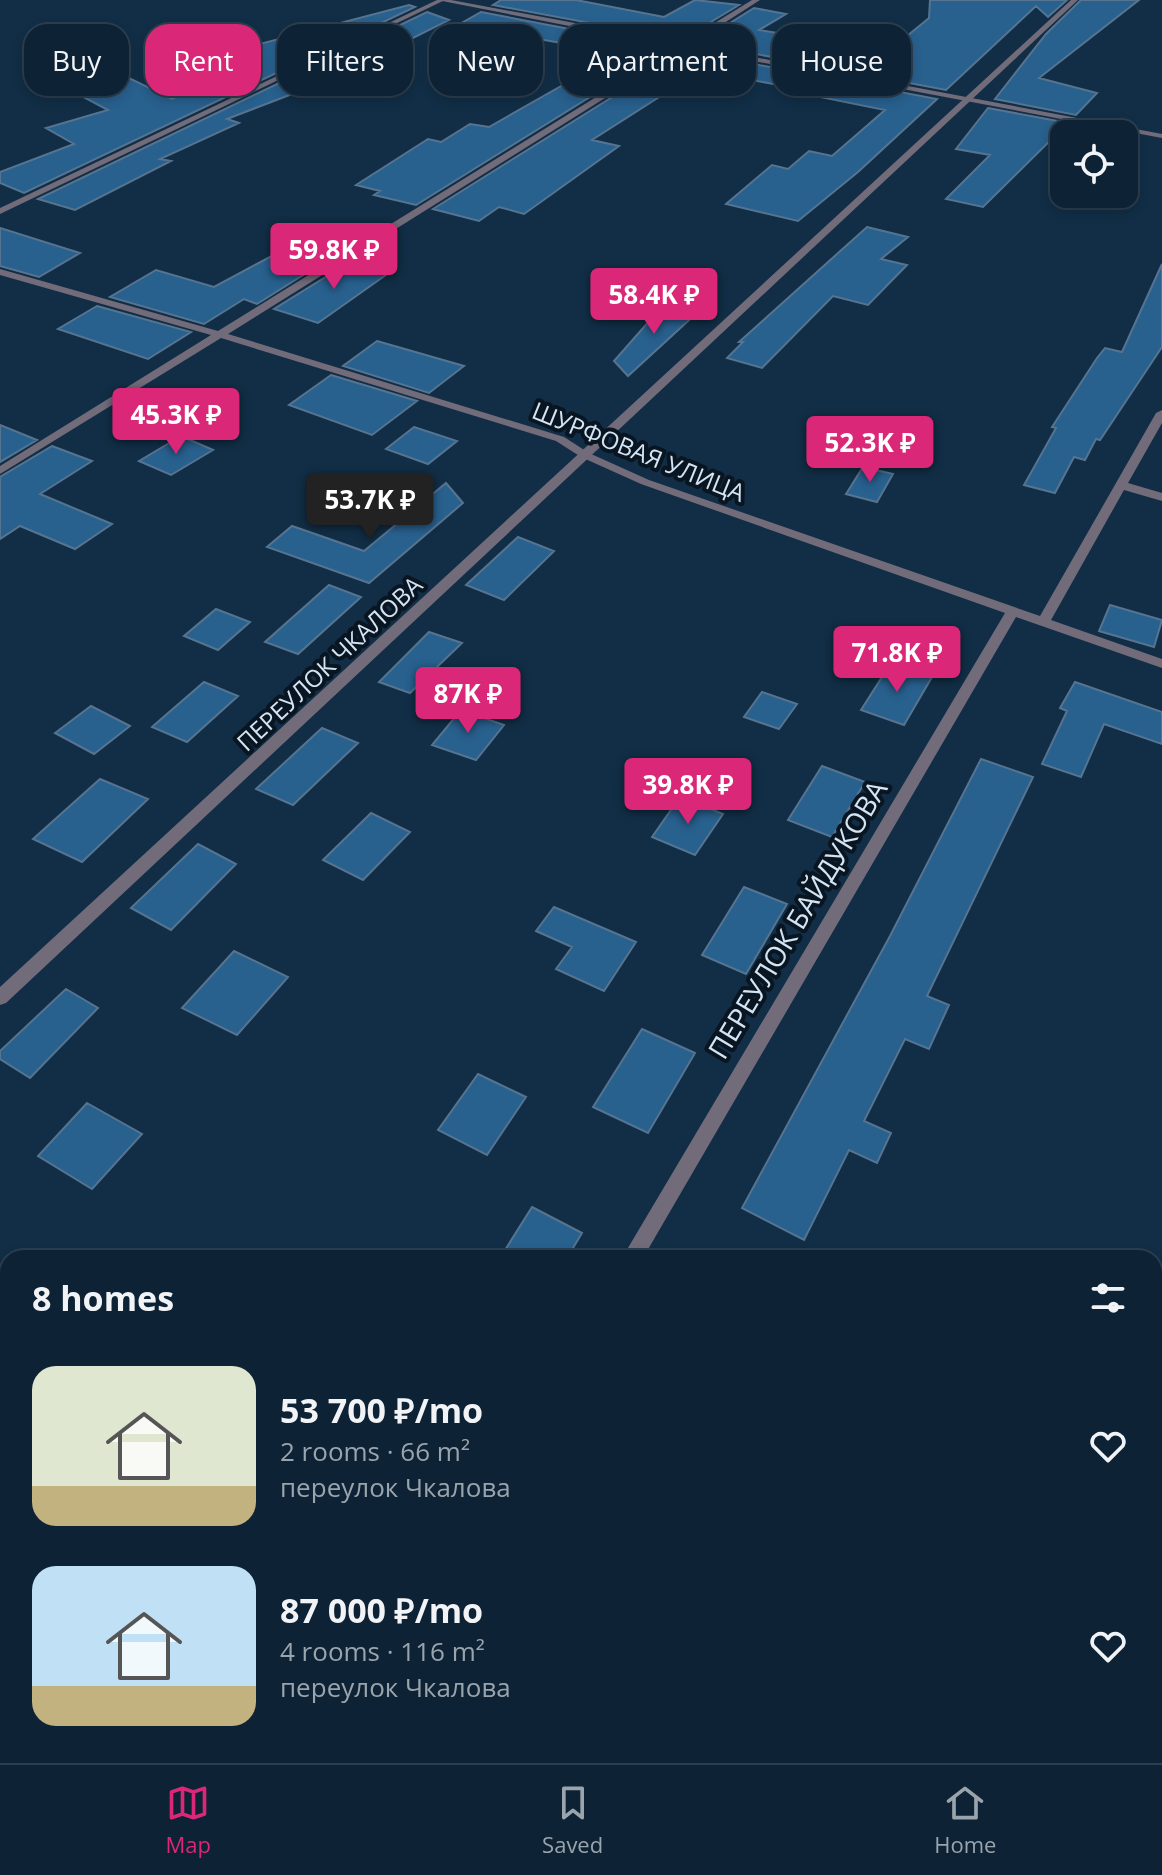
<!DOCTYPE html>
<html lang="en">
<head>
<meta charset="utf-8">
<style>
  :root { --surface:#0d2234; --page:#162a3c; --text:#f1f3f6; --muted:#9aa4ac; --line:#2d3f4f; --accent:#db2777 }
  body { margin:0; font-family:"Open Sans",sans-serif; background:var(--page); color:var(--text); height:100vh; display:flex; flex-direction:column; font-size:30px; white-space:nowrap }
  * { box-sizing:border-box; margin:0 }
  p { font-size:26px; color:var(--muted) }
  .icon { flex:none; width:44px; height:44px; fill:none; stroke:currentColor; stroke-width:2; stroke-linecap:round; stroke-linejoin:round }
  .map { position:relative; flex:1; overflow:hidden }
  .panel { position:absolute; left:0px; top:1250px; width:1162px; height:514px; display:flex; flex-direction:column; background:var(--surface); border-radius:24px 24px 0 0; box-shadow:0 4px 12px #0003,0 0 0 2px var(--line) }
  .panel>* { flex:none }
  .hud { position:absolute; left:24px; top:24px; width:1114px; height:72px; display:flex; gap:16px }
  .tools { position:absolute; left:1050px; top:120px; display:grid; gap:16px }
  .tools a { display:grid; place-items:center; width:88px; height:88px; border-radius:16px; background:var(--surface); box-shadow:0 4px 12px #0003,0 0 0 2px var(--line); font-size:40px }
  .price { position:absolute; translate:-50% -68px; padding:0 18px; border-radius:8px; background:var(--accent); color:#fff; font-size:26px; line-height:52px; filter:drop-shadow(0 2px 4px #0008) }
  .price::after { content:''; position:absolute; left:50%; top:48px; width:24px; height:18px; margin-left:-12px; background:inherit; clip-path:polygon(0 0,100% 0,50% 100%) }
  .price.active { background:#222; color:#fff }
  ul { padding:0; list-style:none }
  li { display:flex; align-items:center; gap:24px; height:200px; padding:0 32px }
  li span { display:grid; place-items:center; flex:none; width:224px; height:160px; border-radius:24px; color:#555 }
  li>.icon { margin-inline-start:auto }
  span .icon { width:96px; height:96px; fill:#fffc; stroke-width:1 }
  li b { font-size:34px }
  h2 { display:flex; justify-content:space-between; align-items:center; height:96px; padding:0 32px; font-size:34px }
  .chip { padding:0 28px; border-radius:24px; background:var(--surface); box-shadow:0 4px 12px #0003,0 0 0 2px var(--line); font-size:28px; line-height:72px }
  .chip.active { background:var(--accent); color:#fff }
  .dock { display:flex; justify-content:space-around; align-items:center; height:112px; border-top:2px solid var(--line); background:var(--surface); font-size:22px; color:var(--muted) }
  .dock a { display:grid; justify-items:center; gap:4px }
  .dock .active { color:var(--accent) }
  .map>svg:first-child { display:block }
</style>
</head>
<body>
<div class="map">
<svg width="1162" height="1763" viewBox="0 0 1162 1763">
  <rect width="100%" height="100%" fill="#112e46"/>
  <!-- building -->
  <path fill="#28608e" stroke="#567490" stroke-width="2" d="M501,0H576L664,17L695,0L739,5L681,40L493,5Z
    M930,0H1067L1048,17L1036,6L946,90L698,43L754,8L786,14L759,30L884,50L896,45L929,18Z
    M1081,0H1139L1039,78L1097,93L1076,115L995,99L1046,34Z
    M409,5L415,7L24,193L0,183V172L74,144L46,128L108,110L74,92L127,77L172,99L250,62L229,52Z
    M427,12L449,20L331,79L227,119L239,123L160,159L171,161L75,210L38,199Z
    M481,12L669,48L416,205L374,195L380,191L356,185L428,139L441,142L470,124L489,127L607,60L562,50L573,45L458,25Z
    M686,51L937,99L858,172L798,221L726,204L772,165L788,169L809,151L832,156L885,110L815,96L819,92L700,71L592,140L619,146L524,214L499,207L479,221L433,209Z
    M988,108L1068,123L983,207L946,199L990,155L956,149Z
    M867,227L908,237L881,259L907,265L868,305L833,296L762,368L727,358L743,342H739Z
    M0,228L80,253L39,277L0,266Z
    M294,244L335,255L257,304L244,299L204,324L110,297L156,270L214,287Z
    M353,260L393,270L318,323L274,309Z
    M1162,264V347L1100,440L1096,439L1085,460L1074,457L1055,493L1024,485L1056,428L1052,427L1097,358L1105,348L1122,352Z
    M665,303L700,310L628,376L614,361Z
    M97,306L191,332L148,359L58,329Z
    M377,341L464,366L429,393L343,366Z
    M331,375L417,401L372,435L289,405Z
    M0,425L37,440L0,462Z
    M414,427L457,441L428,464L386,449Z
    M181,436L213,450L171,475L139,461Z
    M52,446L92,461L40,494L112,524L75,549L20,526L0,539V477Z
    M863,467L893,474L877,502L846,494Z
    M446,483L463,503L369,583L267,547L292,526L364,551Z
    M518,537L554,551L504,600L466,585Z
    M329,585L361,597L298,654L265,642Z
    M1110,605L1162,620L1154,647L1099,631Z
    M216,609L250,622L218,650L184,636Z
    M429,632L462,643L410,693L379,682Z
    M891,663L932,677L904,725L861,710Z
    M204,682L238,696L187,742L152,727Z
    M1075,682L1162,712V744L1104,724L1081,777L1042,764L1067,711L1060,708Z
    M762,692L797,704L779,729L744,717Z
    M91,706L130,726L94,754L55,733Z
    M461,710L504,725L476,760L432,745Z
    M322,728L358,743L293,805L256,789Z
    M981,759L1033,777L927,996L949,1005L929,1049L905,1039L864,1121L891,1133L877,1163L849,1150L804,1240L742,1208L890,936Z
    M822,766L865,782L832,837L788,820Z
    M100,779L148,799L82,862L33,839Z
    M680,797L723,814L695,855L652,837Z
    M371,813L410,832L363,880L323,860Z
    M198,844L236,864L171,930L131,908Z
    M744,887L787,904L746,974L702,955Z
    M554,907L636,942L604,991L556,969L572,947L536,931Z
    M234,951L288,977L237,1035L182,1008Z
    M66,989L98,1008L30,1078L0,1059V1051Z
    M642,1029L695,1053L648,1133L593,1107Z
    M478,1074L526,1097L487,1155L438,1130Z
    M87,1103L142,1134L92,1189L38,1156Z
    M532,1207L582,1233L567,1258H500Z"/>
  <g fill="none" stroke-linecap="round" stroke-linejoin="round">
    <!-- minor -->
    <path fill="#726b7a" fill-rule="evenodd" d="M437,0H451L682,43L752,0H760L690,45L1162,134V138L685,48L228,334L564,437L589,453L649,480L1040,616L1156,413L1162,410V423L1128,483L1162,493V501L1124,490L1051,620L1162,659V668L1016,617L643,1258H622L1005,613L641,484L581,457L556,441L221,338L0,474V466L211,335L0,275V269L218,331L677,47Z
      M324,1756H352L349,1763H321Z"/>
    <!-- tertiary -->
    <path fill="#726b7a" fill-rule="evenodd" d="M437,0H445L0,214V208Z
      M1071,0H1078L6,1003L0,1005V987Z"/>
  </g>
  <g text-anchor="middle" dominant-baseline="central" stroke-width="8" stroke-linejoin="round" paint-order="stroke">
    <!-- far-street labels -->
    <g font-size="24" fill="#d3e4f4" stroke="#091520">
      <text transform="translate(639 451) rotate(22)">ШУРФОВАЯ УЛИЦА</text>
      <text transform="translate(329 663) rotate(-43)">ПЕРЕУЛОК ЧКАЛОВА</text>
    </g>
    <!-- street labels -->
    <g font-size="28" fill="#d3e4f4" stroke="#091520">
      <text transform="translate(797 919) rotate(-59)">ПЕРЕУЛОК БАЙДУКОВА</text>
    </g>
  </g>
</svg>
<div class="tools">
<a><svg class="icon" aria-label="locate" viewBox="0 0 24 24"><circle cx="12" cy="12" r="6"/><path d="M12 2v4M12 18v4M2 12h4M18 12h4"/></svg></a>
</div>
<b class="price" style="left:334px;top:291px">59.8K ₽</b>
<b class="price" style="left:654px;top:336px">58.4K ₽</b>
<b class="price" style="left:176px;top:456px">45.3K ₽</b>
<b class="price" style="left:870px;top:484px">52.3K ₽</b>
<b class="price active" style="left:370px;top:541px">53.7K ₽</b>
<b class="price" style="left:897px;top:694px">71.8K ₽</b>
<b class="price" style="left:468px;top:735px">87K ₽</b>
<b class="price" style="left:688px;top:826px">39.8K ₽</b>
<div class="hud">
<a class="chip">Buy</a>
<a class="chip active">Rent</a>
<a class="chip">Filters</a>
<a class="chip">New</a>
<a class="chip">Apartment</a>
<a class="chip">House</a>
</div>
<section class="panel">
<h2>8 homes<svg class="icon" aria-label="filters" viewBox="0 0 24 24"><path d="M4 7h16M4 17h16"/><circle cx="9" cy="7" r="2"/><circle cx="15" cy="17" r="2"/></svg></h2>
<ul>
<li><span style="background:linear-gradient(#dfe7d0 75%,#c2b280 0)"><svg class="icon" aria-label="home" viewBox="0 0 24 24"><path d="M3 11l9-7 9 7M6 9v11h12V9"/></svg></span><div><b>53 700 ₽/mo</b><p>2 rooms · 66 m²</p><p>переулок Чкалова</p></div><svg class="icon" aria-label="heart" viewBox="0 0 24 24"><path d="M12 20l-8-8c-3-5 5-10 8-4 3-6 11-1 8 4z"/></svg></li>
<li><span style="background:linear-gradient(#bfe0f5 75%,#c2b280 0)"><svg class="icon" aria-label="home" viewBox="0 0 24 24"><path d="M3 11l9-7 9 7M6 9v11h12V9"/></svg></span><div><b>87 000 ₽/mo</b><p>4 rooms · 116 m²</p><p>переулок Чкалова</p></div><svg class="icon" aria-label="heart" viewBox="0 0 24 24"><path d="M12 20l-8-8c-3-5 5-10 8-4 3-6 11-1 8 4z"/></svg></li>
</ul>
</section>
</div>
<nav class="dock">
<a class="active"><svg class="icon" aria-label="map" viewBox="0 0 24 24"><path d="M3 6l6-2 6 2 6-2v14l-6 2-6-2-6 2zM9 4v14M15 6v14"/></svg>Map</a>
<a><svg class="icon" aria-label="saved" viewBox="0 0 24 24"><path d="M7 4h10v16l-5-4-5 4z"/></svg>Saved</a>
<a><svg class="icon" aria-label="home" viewBox="0 0 24 24"><path d="M3 11l9-7 9 7M6 9v11h12V9"/></svg>Home</a>
</nav>
</body>
</html>
